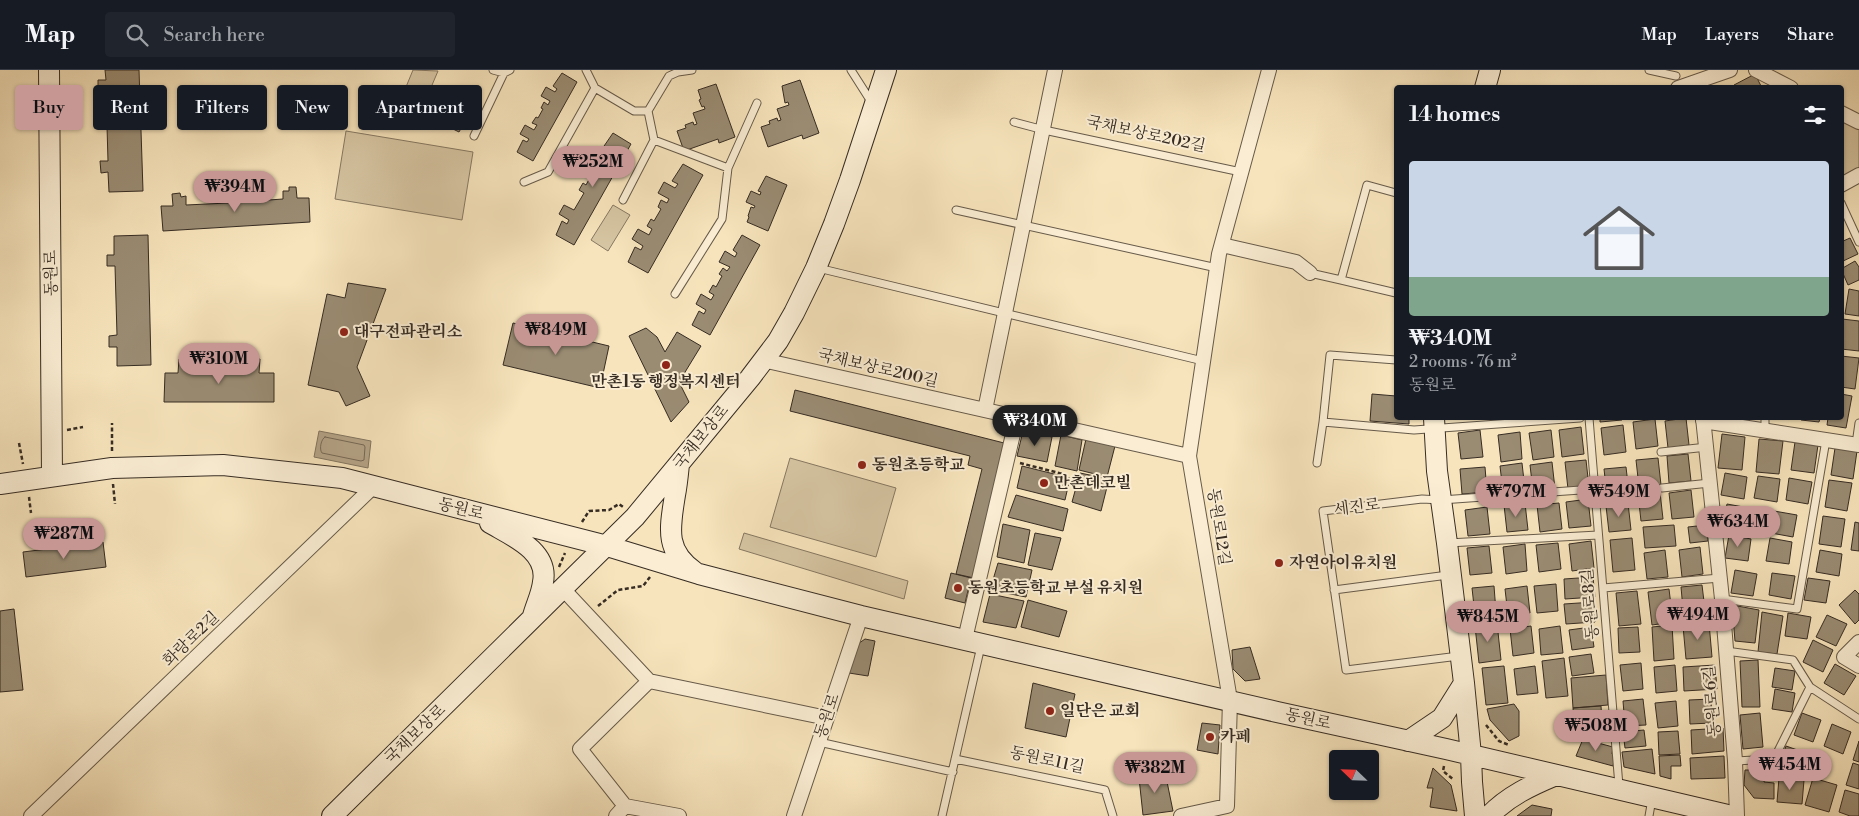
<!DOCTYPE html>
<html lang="en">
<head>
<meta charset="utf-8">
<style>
  :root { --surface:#171b24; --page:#20242c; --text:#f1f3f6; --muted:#9ea1a6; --line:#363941; --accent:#c59692 }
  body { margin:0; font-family:"Libre Bodoni","Noto Serif KR",serif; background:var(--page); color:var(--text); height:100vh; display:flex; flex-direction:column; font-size:19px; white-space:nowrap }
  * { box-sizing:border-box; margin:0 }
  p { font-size:16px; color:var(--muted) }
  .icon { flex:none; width:28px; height:28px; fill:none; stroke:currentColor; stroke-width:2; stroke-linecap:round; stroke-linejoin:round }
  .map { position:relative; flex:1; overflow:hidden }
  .panel { position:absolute; left:1394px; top:15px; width:450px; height:335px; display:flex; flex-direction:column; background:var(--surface); border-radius:5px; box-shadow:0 1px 4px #0004 }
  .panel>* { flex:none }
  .top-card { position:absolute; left:15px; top:15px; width:475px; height:45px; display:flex; gap:10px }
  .needle { width:32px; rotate:293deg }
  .buttons { position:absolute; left:1329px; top:680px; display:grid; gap:10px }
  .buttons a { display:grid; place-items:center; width:50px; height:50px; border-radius:5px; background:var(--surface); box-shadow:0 1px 4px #0004; font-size:25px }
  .price { position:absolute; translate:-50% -42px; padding:0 11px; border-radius:18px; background:var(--accent); color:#111; font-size:16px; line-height:32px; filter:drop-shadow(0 1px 2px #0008) }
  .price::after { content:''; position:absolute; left:50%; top:30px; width:15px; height:11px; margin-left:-8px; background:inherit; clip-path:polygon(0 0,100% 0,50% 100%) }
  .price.selected { background:#222; color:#fff }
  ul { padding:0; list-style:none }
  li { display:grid; align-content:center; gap:10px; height:265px; padding:0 15px }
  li+li { border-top:1px solid var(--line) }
  li span { display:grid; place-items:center; height:155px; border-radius:5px; color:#555 }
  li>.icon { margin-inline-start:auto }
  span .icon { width:90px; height:90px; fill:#fffc; stroke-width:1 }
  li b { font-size:21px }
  h2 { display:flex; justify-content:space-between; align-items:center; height:60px; padding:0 15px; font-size:21px }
  .tag { padding:0 18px; border-radius:5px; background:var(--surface); box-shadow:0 1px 4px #0004; font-size:18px; line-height:45px }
  .tag.selected { background:var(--accent); color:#111 }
  header { display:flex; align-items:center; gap:30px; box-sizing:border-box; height:70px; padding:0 25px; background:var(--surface); border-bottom:1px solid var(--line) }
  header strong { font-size:24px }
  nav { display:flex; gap:28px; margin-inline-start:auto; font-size:18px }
  .search { width:350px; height:45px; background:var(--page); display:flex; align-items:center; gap:12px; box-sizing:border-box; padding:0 18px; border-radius:5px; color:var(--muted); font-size:19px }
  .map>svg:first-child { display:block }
</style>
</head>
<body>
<header>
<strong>Map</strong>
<div class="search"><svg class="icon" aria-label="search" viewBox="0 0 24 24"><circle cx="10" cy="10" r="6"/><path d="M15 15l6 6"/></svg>Search here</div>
<nav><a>Map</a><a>Layers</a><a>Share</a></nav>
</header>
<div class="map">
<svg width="1859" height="746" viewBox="0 0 1859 746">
  <rect width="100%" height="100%" fill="#f7e4bc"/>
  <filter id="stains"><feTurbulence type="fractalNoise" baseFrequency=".004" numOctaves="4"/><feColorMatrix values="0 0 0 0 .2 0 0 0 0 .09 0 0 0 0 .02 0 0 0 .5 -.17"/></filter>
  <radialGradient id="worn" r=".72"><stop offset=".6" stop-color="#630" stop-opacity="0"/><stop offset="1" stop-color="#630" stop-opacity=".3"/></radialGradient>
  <!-- green -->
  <path fill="#d6c5a2" stroke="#867862" d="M413,0L438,1L415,55L394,46Z
    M1841,50L1859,59V98L1841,108Z
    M346,61L473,82L462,150L335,129Z
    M613,135L630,145L608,181L591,170Z
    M790,388L896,418L876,487L770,457Z
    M744,463L908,511L904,529L739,479Z"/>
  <!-- water -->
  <path fill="#b5a588" stroke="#827560" d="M319,361L371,371L368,398L314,387Z"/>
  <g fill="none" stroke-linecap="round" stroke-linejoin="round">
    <!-- shore -->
    <path stroke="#766856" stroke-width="1" d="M325,367L364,375L365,377L364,390L361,391L322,383C319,379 321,369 325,367Z"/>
  </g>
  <!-- building -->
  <path fill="#9a8c73" stroke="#362c23" d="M105,0H139L143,121L109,122L108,102L101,103L100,91H108L106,21H98V10H106Z
    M562,3L577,12L533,91L517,82L523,70L527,72L529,69L520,64L525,55L534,60L537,55L532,53L536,47L538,48L543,39L541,38L544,32L548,35L550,31L541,26L546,17L555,22L557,19L553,16Z
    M1755,4L1762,18H1735L1734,15Z
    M800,10L819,63L803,69L802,65L768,77L761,57L770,54L769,51L777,48L778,51L781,50L777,39L789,35L788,32L785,33L782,16Z
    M716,14L735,67L719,73L718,69L684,81L677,61L686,58L685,55L693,52L694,55L697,54L693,43L705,39L704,36L702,37L699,30L701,29L698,20Z
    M463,19L478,28L459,62L443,54L448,42L450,43L451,42L444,38L449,29L456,33L457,32L455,30Z
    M613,63L631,74L574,175L556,165L562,151L567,154L569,150L559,144L564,135L574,140L584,123L579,120L583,113L586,115L592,104L589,102L593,96L597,99L599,96L589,90L595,80L605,85L607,81L602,79Z
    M683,94L703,105L648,203L628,192L635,177L641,180L643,176L632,169L638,159L649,165L652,159L647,156L651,149L654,151L661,139L658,137L661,130L667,133L669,129L658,123L664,112L675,118L678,114L672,111Z
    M766,106L787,115L768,161L747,152L749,147L748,146L751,137L754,138L755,136L746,132L751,121L760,125L761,122L758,121Z
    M289,117H296L297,128H309L310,152L163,161L161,136H173L172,124L180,123L181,127L186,126V135L228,133V124H234V120H241V132L283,129V121H289Z
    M148,165L151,295L117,296V277H109V266L117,265L115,196H107V185H114V166Z
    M742,165L760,175L710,265L692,255L699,241L704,244L706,240L696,234L701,224L711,230L714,225L709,222L713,215L716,217L722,206L719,204L723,198L727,201L730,197L719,192L725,181L735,187L737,183L733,180Z
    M1850,168L1858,184L1841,192V172Z
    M1855,191L1859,197V210L1848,215L1841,199Z
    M348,213L386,219L357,297L370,326L346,336L339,322L308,315L327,224L345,228Z
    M1849,219L1859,221V246L1845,244Z
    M1842,249L1859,251V281L1841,279Z
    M513,253L609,276L600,318L503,295Z
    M646,258L657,267L665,282L677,262L701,276L679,312L689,332L671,352L629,266Z
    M1841,286L1859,288L1855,319L1841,317Z
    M179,289H188V293H194V303H244V293H251V289H260L259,303H274V332H164L165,303H178Z
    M795,320L1008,374L974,508L956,504L982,399L968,395L970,386L790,341Z
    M1372,324L1396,326V348H1409V354L1370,351Z
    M1841,324L1852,326L1846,358L1827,355L1828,348H1841Z
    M1600,348H1622V350L1600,352Z
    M1686,348L1689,375L1668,378L1665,351Z
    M1802,348H1820L1819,352L1801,350Z
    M1655,349L1658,376L1636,379L1633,352Z
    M1623,355L1626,382L1604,385L1601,358Z
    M1581,357L1584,384L1562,387L1559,360Z
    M1480,360L1483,387L1461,389L1458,363Z
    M1551,360L1554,387L1533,390L1529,363Z
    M1023,361L1052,367L1047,392L1017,386Z
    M1520,362L1522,389L1501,392L1498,365Z
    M1722,364L1745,367L1742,400L1718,398Z
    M1061,365L1082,370L1077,401L1055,396Z
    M1086,369L1115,376L1107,407L1079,400Z
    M1759,369L1783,371L1779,404L1756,402Z
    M1795,372L1818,375L1814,403L1791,400Z
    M1835,378L1857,381L1853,409L1831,405Z
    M1688,384L1691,411L1669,413L1667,386Z
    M1658,388L1661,415L1639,417L1636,390Z
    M1586,390L1589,417L1568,419L1565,392Z
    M1552,392L1555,419L1533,421L1530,395Z
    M1522,393L1525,420L1503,422L1500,396Z
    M1022,396L1070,408L1065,430L1017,418Z
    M1485,397L1487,422L1462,424L1460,399Z
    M1626,397L1629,423L1607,426L1604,399Z
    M1080,403L1109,409L1101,441L1072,432Z
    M1725,403L1747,407L1744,429L1721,425Z
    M1758,406L1780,409L1777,432L1754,428Z
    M1789,408L1812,412L1808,434L1786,430Z
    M1829,410L1852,413L1847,441L1825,437Z
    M1691,420L1694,447L1672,449L1669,423Z
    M1660,422L1663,449L1641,451L1638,424Z
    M1016,425L1068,439L1063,461L1008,447Z
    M1588,429L1591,456L1569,458L1566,432Z
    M1525,433L1528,460L1507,462L1504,435Z
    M1559,433L1562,459L1540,462L1537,435Z
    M1628,433L1631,460L1609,462L1606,436Z
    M1727,434L1749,438L1746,460L1723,456Z
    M1487,437L1490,464L1468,466L1465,440Z
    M1774,441L1797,445L1793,467L1771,463Z
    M1823,446L1845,449L1841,477L1819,474Z
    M1855,452L1859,453V481L1851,480Z
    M1003,454L1030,460L1024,493L997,487Z
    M1674,455L1676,476L1645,478L1643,457Z
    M1706,455L1708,471L1690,473L1688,457Z
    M1035,463L1061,468L1052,500L1028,495Z
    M1729,465L1751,469L1748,491L1725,488Z
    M1632,468L1635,500L1613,502L1610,470Z
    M1770,468L1792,472L1789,494L1766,491Z
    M1591,471L1594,498L1572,501L1569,474Z
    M103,472L106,497L26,507L23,482Z
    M1558,473L1561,499L1539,502L1536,475Z
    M1525,474L1527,501L1506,504L1503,477Z
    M1489,476L1492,503L1470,505L1467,478Z
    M1700,477L1703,504L1682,507L1679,480Z
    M1665,480L1668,507L1647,509L1644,483Z
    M1820,480L1842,484L1839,506L1816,502Z
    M998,493L1032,500L1026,527L990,520Z
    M1735,500L1757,504L1753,526L1731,523Z
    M951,503L971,508L965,533L945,528Z
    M1772,503L1795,506L1791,529L1769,525Z
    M1593,507L1595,527L1565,529L1564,509Z
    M1808,508L1830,511L1826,533L1804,530Z
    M1556,514L1558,541L1537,543L1534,516Z
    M1702,515L1706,548L1684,550L1681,517Z
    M1494,516L1496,542L1475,545L1472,518Z
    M1527,516L1530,543L1508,545L1505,519Z
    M1669,519L1673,552L1652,555L1648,522Z
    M1855,520L1859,524V550L1855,554L1839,535Z
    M1637,521L1641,554L1619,556L1616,523Z
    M990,524L1024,531L1016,558L983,552Z
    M1028,530L1067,541L1059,567L1021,557Z
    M1594,532L1595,552L1566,554L1564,534Z
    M1732,535L1759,540L1755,573L1735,571Z
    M14,539L23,620L0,622V541Z
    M1762,542L1783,546L1777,584L1758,582Z
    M1788,543L1811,547L1807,569L1785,566Z
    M1827,545L1847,554L1836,576L1816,567Z
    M1497,553L1501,590L1479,593L1475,556Z
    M1709,553L1712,587L1686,589L1683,556Z
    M1672,555L1674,589L1654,591L1652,557Z
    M1531,556L1534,583L1513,586L1510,559Z
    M1560,556L1563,583L1541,585L1539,559Z
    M1591,557L1594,577L1572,580L1569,560Z
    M1638,557L1640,582L1619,583L1618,558Z
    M865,569L875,571L868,606L849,603L855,576Z
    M1813,570L1833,580L1823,602L1803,592Z
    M1250,577L1260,609L1245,611L1233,599L1232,580Z
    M1591,584L1594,603L1572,606L1569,587Z
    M1564,588L1568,626L1546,628L1542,591Z
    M1758,590L1760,637H1742L1740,591Z
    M1641,593L1643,619L1623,621L1620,595Z
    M1835,594L1856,606L1844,625L1824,613Z
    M1675,595L1677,621L1656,623L1654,597Z
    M1715,595L1717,619L1684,621L1683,597Z
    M1504,596L1508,633L1486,635L1482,598Z
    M1535,596L1538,623L1517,625L1514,599Z
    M1775,598L1795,601L1792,620L1772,617Z
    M1606,605L1608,635L1573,638L1571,608Z
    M1033,613L1075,624L1066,667L1025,658Z
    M1775,619L1795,623L1792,642L1772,639Z
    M1643,629L1646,655L1625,656L1623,631Z
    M1711,629L1712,653L1690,654L1689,630Z
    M1676,631L1678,656L1658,658L1655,633Z
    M1514,634L1519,641V666L1509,671L1490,650L1487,639Z
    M1601,636L1603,667L1575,669L1573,638Z
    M1760,643L1763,677L1743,679L1740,645Z
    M1802,643L1821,650L1813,672L1794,665Z
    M1202,653L1220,655L1218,684L1197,680Z
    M1832,654L1851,662L1843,684L1824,676Z
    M1723,658L1724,681L1692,684L1691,660Z
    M1644,660L1646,676L1625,678L1623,662Z
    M1678,661L1680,684L1659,685L1658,662Z
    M1583,669L1613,677L1612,684L1615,686L1613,696L1576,686Z
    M1859,671V692L1853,690Z
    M1786,676L1806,683L1797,705L1778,698Z
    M1652,679L1655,704L1624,697L1622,682Z
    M1680,685L1681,696H1671V709L1660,706L1659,686Z
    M1724,686L1725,708L1691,709L1690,688Z
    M1853,693L1859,695V719L1846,715Z
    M1433,698L1451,715L1457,741L1430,737L1433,718H1427Z
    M1745,700H1765L1764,712L1774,713V729L1754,728L1744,715Z
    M1165,702L1173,741L1143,745L1139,708Z
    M1779,708L1804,710L1802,734L1777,732Z
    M1813,708L1837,715L1829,742L1805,735Z
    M1845,720L1859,724V746H1850L1839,742Z
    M1532,735L1552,739L1551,746H1517Z"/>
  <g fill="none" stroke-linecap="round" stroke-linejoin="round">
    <!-- lane casing -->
    <g stroke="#665a49" stroke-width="9">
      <path id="lane" d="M493,0L504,3
        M586,0L595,18
        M692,0L678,2L669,6L648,41L654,70L728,98
        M851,0L872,33
        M1649,0L1676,6
        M1014,52L1044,60L1241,102
        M474,66L504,3L510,0
        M524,112L548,102L595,18L634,41H648
        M1396,123L1367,115L1341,210L1396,223
        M623,130L654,70
        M1841,133L1859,172
        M956,140L1217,198
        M818,198L1203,291
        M1310,203L1341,210
        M675,224L722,149L728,98L757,33
        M1396,290L1330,285L1323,352L1414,360L1580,348
        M1589,348L1619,716
        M1765,348V361
        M1856,374L1859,353
        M1661,382L1707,377
        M1317,393L1323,352
        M1662,418L1710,413
        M1448,473L1598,465
        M1603,518L1720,508
        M1334,520L1448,505
        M1722,529L1797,539L1826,370
        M1726,581L1793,590L1810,617L1859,649
        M1459,586L1346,600L1323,441L1422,429L1441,430L1595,419
        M819,672L953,702
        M955,689L1105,720L1113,746
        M1735,691L1774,689L1810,617
        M942,746L981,576
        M1649,746L1652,729"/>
    </g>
    <!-- street casing -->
    <g stroke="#665a49" stroke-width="16">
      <path id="street" d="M1756,0L1791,18
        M1678,18L1730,0
        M1841,43L1859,52
        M1841,115L1859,105
        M1222,175L1296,192L1310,203
        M763,290L1189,386
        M985,340L1055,0
        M1703,348L1722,529L1735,691L1737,746
        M1703,351L1859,375
        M563,519L649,611L827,648
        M965,569L1017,347
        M1859,572L1844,587L1859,596
        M625,736L580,679L649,611
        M31,746L374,416
        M616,746L625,736L679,746
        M794,746L861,546
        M1181,746L1227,736L1230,630L1189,386L1219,184L1269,0"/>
    </g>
    <!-- secondary casing -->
    <g stroke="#362c23" stroke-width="22">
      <path id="secondary" d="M49,0L52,406
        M1485,18L1490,0
        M1434,348L1437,401L1447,473L1464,613L1471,685L1472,712L1475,746
        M679,394C678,404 677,415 675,425C670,457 664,481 695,502
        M0,414L112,398L223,395L342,408L607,476L699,504L861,546L1277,642L1446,679L1732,746
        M490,453C512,466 549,481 543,512C542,523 536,535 533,546
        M1408,671L1442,648L1464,613
        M332,746L635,447L750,308L778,271L794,243L816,198L834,154L850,110L886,0
        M1489,746C1508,726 1532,715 1556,705"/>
    </g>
    <!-- path -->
    <path stroke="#362c23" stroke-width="2.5" stroke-dasharray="4 2.5" stroke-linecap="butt" d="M67,360L83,357
      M19,373L23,394
      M112,381V353
      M1020,393L1063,404
      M113,414L115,434
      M29,427L31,443
      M582,452L589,441L609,440L619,434L623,437
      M559,497L565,483
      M598,536L618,520L643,516L650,507
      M1486,655L1499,671L1509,675
      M1444,696L1443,701L1454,710"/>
    <!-- lane -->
    <use href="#lane" stroke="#faedd3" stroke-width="7"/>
    <!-- street -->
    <use href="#street" stroke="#faedd3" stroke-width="14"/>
    <!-- secondary -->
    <use href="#secondary" stroke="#faedd3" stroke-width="20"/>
  </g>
  <!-- markers -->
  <g fill="#8f2418" stroke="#faedd3" stroke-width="2">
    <circle cx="344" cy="262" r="5"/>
    <circle cx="666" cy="295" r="5"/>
    <circle cx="862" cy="395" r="5"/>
    <circle cx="1044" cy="413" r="5"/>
    <circle cx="1279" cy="493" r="5"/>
    <circle cx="958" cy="518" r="5"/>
    <circle cx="1050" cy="641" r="5"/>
    <circle cx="1210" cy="667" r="5"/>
  </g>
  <g text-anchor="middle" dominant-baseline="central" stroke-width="4" stroke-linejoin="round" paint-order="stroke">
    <!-- street labels -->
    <g font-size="16" fill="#362c23" stroke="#faedd3">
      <text transform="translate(1146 64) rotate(12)">국채보상로202길</text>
      <text transform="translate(51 203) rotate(-91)">동원로</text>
      <text transform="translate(878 298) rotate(13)">국채보상로200길</text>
      <text transform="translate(701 367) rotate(-51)">국채보상로</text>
      <text transform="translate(1357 437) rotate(-7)">세진로</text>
      <text transform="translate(461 439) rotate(14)">동원로</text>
      <text transform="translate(1219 457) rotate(81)">동원로12길</text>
      <text transform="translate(1590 534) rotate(-95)">동원로8길</text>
      <text transform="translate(191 569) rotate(-44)">화랑로2길</text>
      <text transform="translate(1712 631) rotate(-95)">동원로6길</text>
      <text transform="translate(827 646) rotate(-71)">동원로</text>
      <text transform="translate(1308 649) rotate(13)">동원로</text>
      <text transform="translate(415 664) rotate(-44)">국채보상로</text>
      <text transform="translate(1047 690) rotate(12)">동원로11길</text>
    </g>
    <!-- poi labels -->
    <g font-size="16" font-weight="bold" fill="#362c23" stroke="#faedd3" text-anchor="start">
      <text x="354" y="262">대구전파관리소</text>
      <text x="666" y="312" text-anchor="middle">만촌1동 행정복지센터</text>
      <text x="872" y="395">동원초등학교</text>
      <text x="1054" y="413">만촌데코빌</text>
      <text x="1289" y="493">자연아이유치원</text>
      <text x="968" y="518">동원초등학교 부설 유치원</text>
      <text x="1060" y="641">일단은 교회</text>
      <text x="1220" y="667">카페</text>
    </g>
  </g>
  <rect width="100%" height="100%" filter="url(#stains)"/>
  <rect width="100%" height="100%" fill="url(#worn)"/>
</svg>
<div class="buttons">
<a><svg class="needle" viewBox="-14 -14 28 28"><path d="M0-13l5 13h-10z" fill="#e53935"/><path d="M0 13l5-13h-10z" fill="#9ea1a6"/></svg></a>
</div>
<b class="price" style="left:593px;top:118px">₩252M</b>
<b class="price" style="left:235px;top:143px">₩394M</b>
<b class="price" style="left:556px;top:286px">₩849M</b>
<b class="price" style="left:219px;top:315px">₩310M</b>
<b class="price selected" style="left:1035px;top:377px">₩340M</b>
<b class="price" style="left:1516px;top:448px">₩797M</b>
<b class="price" style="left:1619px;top:448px">₩549M</b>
<b class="price" style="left:1738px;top:478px">₩634M</b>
<b class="price" style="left:64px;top:490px">₩287M</b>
<b class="price" style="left:1698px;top:571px">₩494M</b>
<b class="price" style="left:1488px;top:573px">₩845M</b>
<b class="price" style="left:1596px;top:682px">₩508M</b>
<b class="price" style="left:1790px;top:721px">₩454M</b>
<b class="price" style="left:1155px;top:724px">₩382M</b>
<div class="top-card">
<a class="tag selected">Buy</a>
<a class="tag">Rent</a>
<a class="tag">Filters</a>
<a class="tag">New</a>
<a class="tag">Apartment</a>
</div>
<section class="panel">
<h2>14 homes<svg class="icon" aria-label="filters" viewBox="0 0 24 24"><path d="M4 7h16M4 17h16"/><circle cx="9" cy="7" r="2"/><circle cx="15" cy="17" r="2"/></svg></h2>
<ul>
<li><span style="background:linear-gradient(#c9d6e8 75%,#7fa58c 0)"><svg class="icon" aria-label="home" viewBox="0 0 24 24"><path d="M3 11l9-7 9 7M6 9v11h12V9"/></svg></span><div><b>₩340M</b><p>2 rooms · 76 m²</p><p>동원로</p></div></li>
</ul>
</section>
</div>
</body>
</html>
